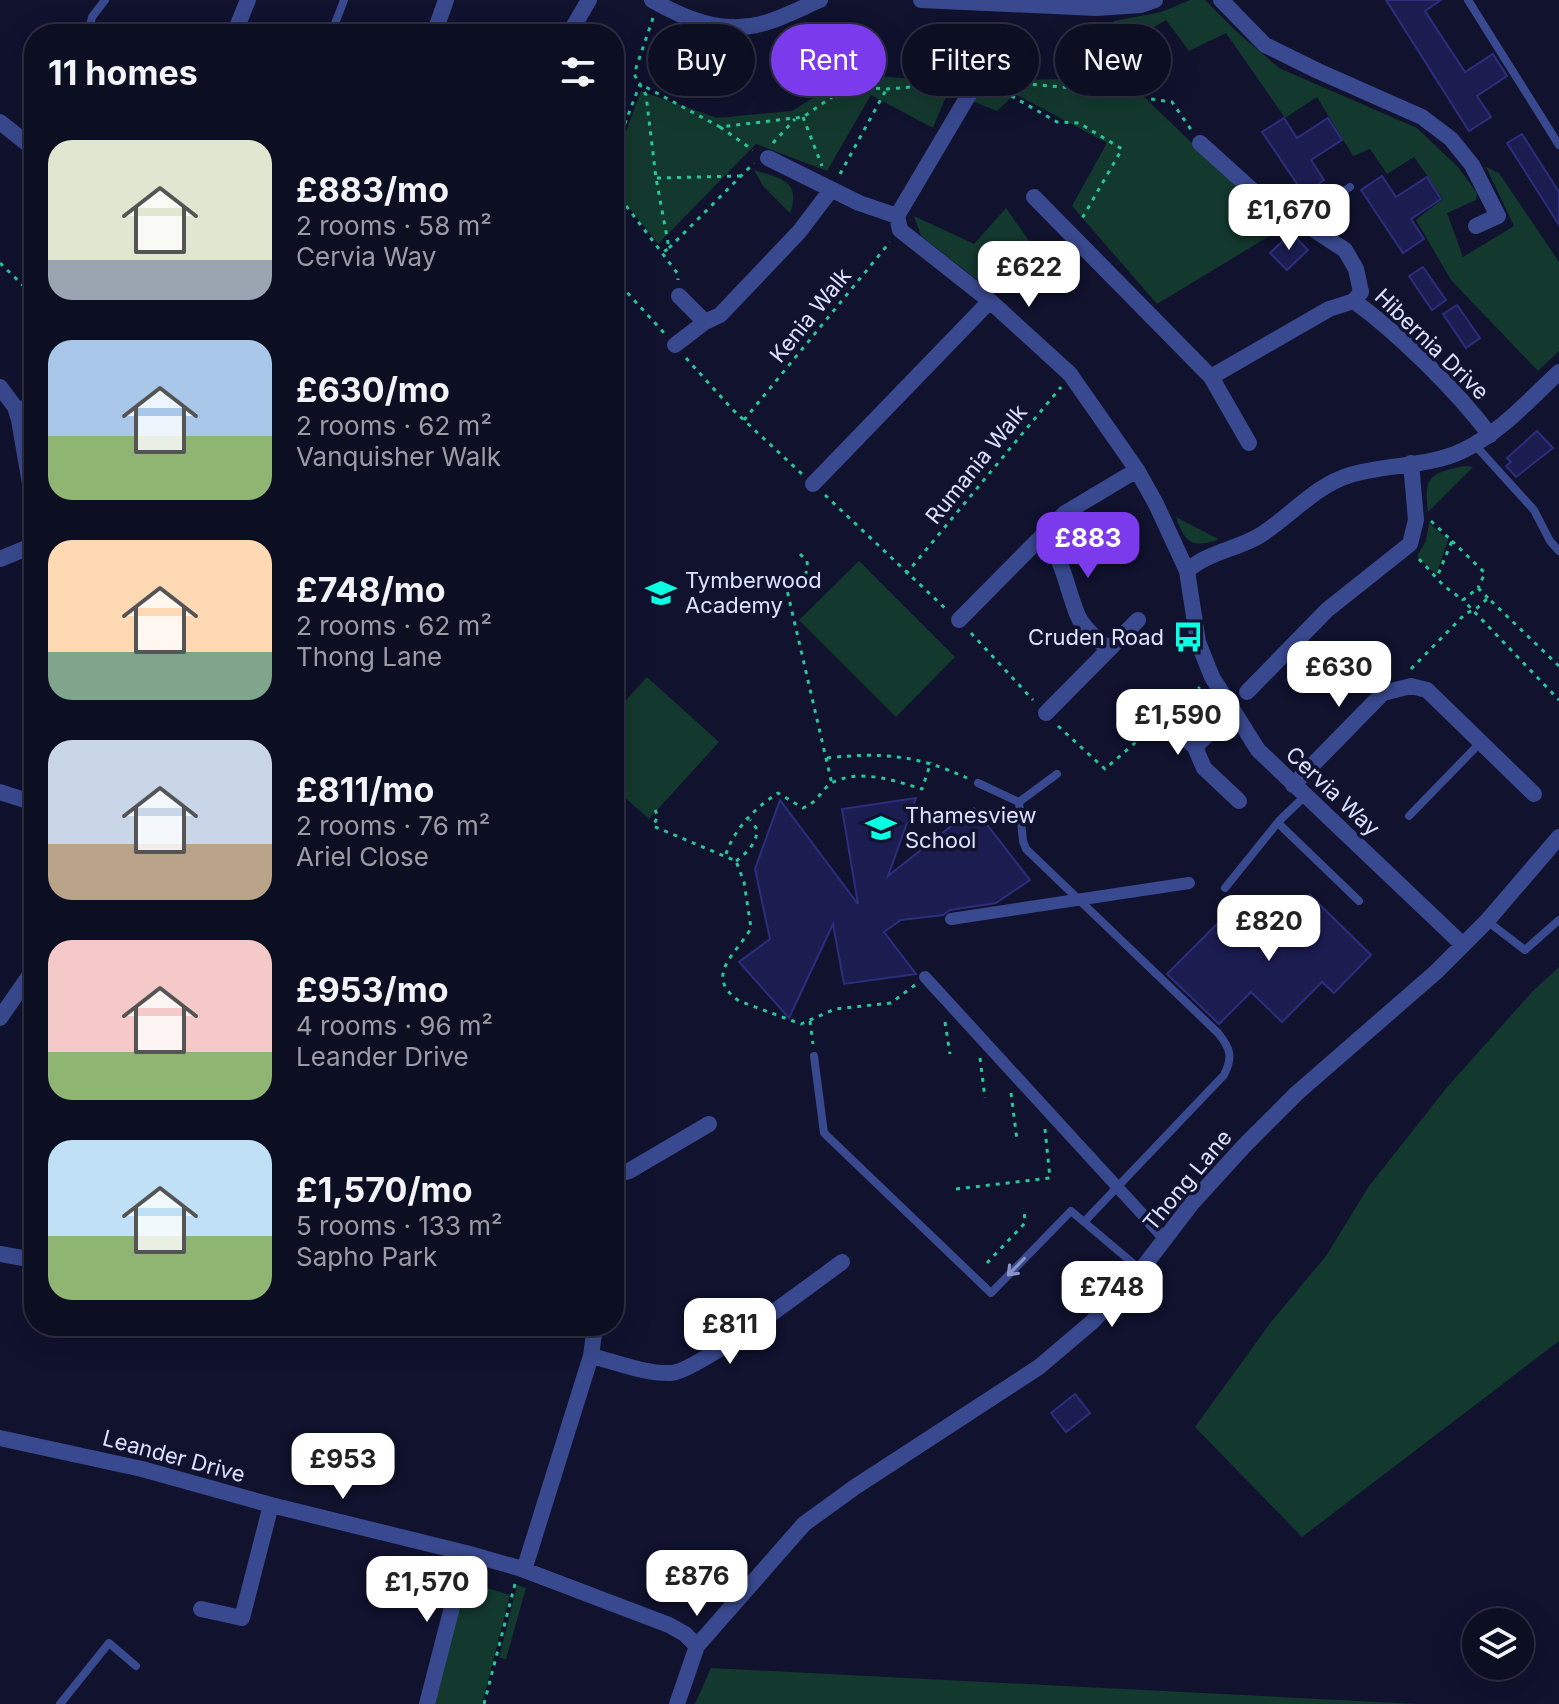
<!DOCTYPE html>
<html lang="en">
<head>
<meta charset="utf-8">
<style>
  :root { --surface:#0c0e22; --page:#15172a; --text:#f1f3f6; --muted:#9a9ca5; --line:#2c2e40; --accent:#7c3aed }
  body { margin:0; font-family:Inter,sans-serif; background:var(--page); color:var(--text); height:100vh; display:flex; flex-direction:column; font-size:30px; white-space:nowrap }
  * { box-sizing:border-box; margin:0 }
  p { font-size:26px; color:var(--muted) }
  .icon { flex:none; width:44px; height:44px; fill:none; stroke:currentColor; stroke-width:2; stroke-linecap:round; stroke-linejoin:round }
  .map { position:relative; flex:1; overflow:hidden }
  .drawer { position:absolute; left:24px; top:24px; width:600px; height:1312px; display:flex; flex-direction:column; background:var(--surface); border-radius:32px; box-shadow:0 8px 32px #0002,0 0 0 2px var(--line) }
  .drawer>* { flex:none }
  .top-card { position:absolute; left:648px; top:24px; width:760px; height:72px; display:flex; gap:16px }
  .fabs { position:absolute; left:1462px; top:1608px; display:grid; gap:16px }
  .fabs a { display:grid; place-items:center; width:72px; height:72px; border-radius:50%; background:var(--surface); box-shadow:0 8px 32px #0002,0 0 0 2px var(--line); font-size:40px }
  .price { position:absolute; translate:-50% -68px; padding:0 18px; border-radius:16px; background:#fff; color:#222; font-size:26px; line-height:52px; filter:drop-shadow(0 2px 4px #0008) }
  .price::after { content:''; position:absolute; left:50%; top:48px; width:24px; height:18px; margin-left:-12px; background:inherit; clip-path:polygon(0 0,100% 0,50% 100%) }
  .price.active { background:var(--accent); color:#fff }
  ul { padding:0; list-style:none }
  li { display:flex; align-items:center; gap:24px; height:200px; padding:0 24px }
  li span { display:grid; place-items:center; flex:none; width:224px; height:160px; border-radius:24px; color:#555 }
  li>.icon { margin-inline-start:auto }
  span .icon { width:96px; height:96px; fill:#fffc; stroke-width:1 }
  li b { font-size:34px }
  h2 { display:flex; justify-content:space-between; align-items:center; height:96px; padding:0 24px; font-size:34px }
  .tag { padding:0 28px; border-radius:36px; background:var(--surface); box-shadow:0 8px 32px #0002,0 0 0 2px var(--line); font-size:28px; line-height:72px }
  .tag.active { background:var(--accent); color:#fff }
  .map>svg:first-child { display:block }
</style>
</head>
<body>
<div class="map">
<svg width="1559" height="1704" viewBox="0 0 1559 1704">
  <rect width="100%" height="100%" fill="#10122e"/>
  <!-- green -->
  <path fill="#13382e" d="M1190,0H1205L1236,31L1279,68L1417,128L1458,167L1477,193L1476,200L1447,213L1463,257L1514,226L1486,167L1499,173L1559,262V351L1538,371L1451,280L1416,220L1443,199L1414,157L1387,174L1370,149L1353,156L1317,97L1285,118L1226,33L1189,51L1166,20L1118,49L1114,21L1161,12Z
    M851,74L952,82L933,128L871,95L827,171L756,144L658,244L614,189V163L641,91L717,118L792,111Z
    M1096,78L1112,94L1137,90L1281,229L1157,304L1072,206L1107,143L1015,94L997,111L972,101L985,81Z
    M754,170C779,178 802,180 790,213L763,186Z
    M1006,208L1034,248L990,273L994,293L921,236L914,216L974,244Z
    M1464,466L1473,467L1428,512C1423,476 1431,473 1464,466Z
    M1176,517L1218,539L1217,540C1191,549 1184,541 1176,517Z
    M1429,523L1448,540L1436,575L1417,556L1426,541Z
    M859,561L955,657L896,717L799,620Z
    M647,677L719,742L649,819L614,788V713Z
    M1559,967V1341L1302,1537L1195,1427L1271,1322L1326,1256L1369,1186L1448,1086L1533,991Z
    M464,1581L510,1595L482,1704H434Z
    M517,1585L526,1588L506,1659L499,1658Z
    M711,1668L1418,1704H695Z"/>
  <!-- building -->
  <path fill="#1b1c50" stroke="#2c2e7d" stroke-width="2" d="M1386,0H1441L1425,11L1465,72L1493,54L1507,76L1477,96L1491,117L1469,131Z
    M1284,118L1297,138L1328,118L1342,140L1311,160L1324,180L1304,194L1262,132Z
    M1522,134L1559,192V225L1507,143Z
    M1382,176L1396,197L1427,177L1441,199L1411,219L1424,239L1403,253L1361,190Z
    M1291,233L1308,250L1287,270L1270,253Z
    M1423,267L1446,300L1432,310L1409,276Z
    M1457,305L1480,338L1466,348L1443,314Z
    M1537,431L1553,448L1516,477L1506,466L1511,462L1507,458Z
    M916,798L888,876L974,808L1030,880L996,903L950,910L943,915L901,920L884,932L916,974L844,984L833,924L789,1018L739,962L770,939L755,869L780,800L858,904L842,809Z
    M1310,895L1371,955L1334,993L1322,982L1282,1022L1251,992L1219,1024L1167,974L1228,913L1261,946Z
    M1075,1394L1090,1413L1066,1432L1051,1413Z"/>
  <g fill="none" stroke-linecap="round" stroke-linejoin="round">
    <!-- path -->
    <path stroke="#29c69a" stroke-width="3" stroke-dasharray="4 6" stroke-linecap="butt" d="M653,18L634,74L646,95L656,178L669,248L661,254
      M1096,23V90L1130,81L1151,99L1172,102L1192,131
      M993,81L1096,90
      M994,86L1057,122L1079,123L1122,149L1080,222
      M803,117L822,166
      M720,127L753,150
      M773,143L795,119
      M614,152L640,84L720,127L803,117L848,86L887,89L958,83
      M840,174L886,90
      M657,178L741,176
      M614,190L678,274V280
      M669,248L754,163
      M0,263L34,296
      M614,278L665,334
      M686,358L732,409L802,474
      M744,420L890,242
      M825,495L948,611
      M1431,521L1452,541L1437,577
      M1452,541L1485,573L1478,588
      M800,554L807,561C809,578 799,581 787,590L832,784
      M1419,559L1444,586L1463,600
      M906,574L1061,387
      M1488,598L1478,588L1463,600L1559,700
      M971,633L1033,700
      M1411,669L1466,613L1475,610L1488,598L1559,666
      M1176,709L1200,687
      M1058,726L1105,769L1151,729
      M827,758C881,752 917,755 967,778
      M655,810L658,816L653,826L736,861L744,882L751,928C738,953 702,975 739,1001L801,1024L835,1009L891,1003L915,985
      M726,854C734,829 756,807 778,793L803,808C821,800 819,791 832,783C859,768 896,781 922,789L931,762
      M736,861C747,853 757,843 757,829L750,820
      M810,1021L813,1044
      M945,1022L950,1054
      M980,1058L985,1098
      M1011,1093L1017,1140
      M956,1189L1050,1178L1045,1129
      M987,1263L1025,1223L1024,1208
      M484,1704L515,1584"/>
    <!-- service -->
    <path stroke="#39498f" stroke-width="8" d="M1468,0L1559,145
      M88,34L92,17L105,0
      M331,34L344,0
      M1303,221L1350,187
      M15,407L34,400
      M1475,445L1534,510L1550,541L1559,551
      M978,783L1019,802L1023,841L1026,849L1218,1033C1231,1049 1233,1057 1224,1075L1084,1222
      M1019,802L1057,774
      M1409,816L1481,742
      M1278,823L1359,901
      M1225,888L1279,821L1305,796
      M1487,921L1525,950L1559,920
      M814,1056L824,1133L991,1293L1071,1211L1141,1270
      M60,1704L109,1643L136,1666"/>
    <!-- pedestrian -->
    <path stroke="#39498f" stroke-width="12" d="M951,919L1189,883
      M925,977L1165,1239"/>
    <!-- minor -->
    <path stroke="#39498f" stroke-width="16" d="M652,0C685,19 722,34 761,24C781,19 801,8 820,0
      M921,0L1096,8L1141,5L1155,0
      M1221,0L1265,45L1318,71L1422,117L1451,139L1472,165L1498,216L1476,226
      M234,34L248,0
      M434,34L446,0
      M569,34L589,0
      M0,122L34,149
      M1200,143L1282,217L1302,222L1345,250L1356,269L1361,292L1354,301
      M768,158L859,203L897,216L900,230L990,301L1070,374L1137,470L1156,504L1187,571L1198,642L1212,677L1258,750L1463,945
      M1034,197L1211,377L1249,443
      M897,216L977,81
      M679,296L705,322L720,315L799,232L831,190
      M675,345L705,322
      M1211,377L1329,309L1354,301C1399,334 1456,390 1490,435
      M0,387L15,407L19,420L34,507
      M813,484L990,301
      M1043,535C1064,559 1066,588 1078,616C1084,630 1098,639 1108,649
      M0,559L34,545
      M1187,571C1208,552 1235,550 1259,536C1290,517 1314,486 1350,475C1387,464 1430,467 1464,450C1501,432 1530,399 1559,372
      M959,620L1065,513L1137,470
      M1247,692L1327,610L1410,544L1416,520L1411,463
      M1231,711L1195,747L1204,768L1239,801
      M1046,713L1138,620
      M1162,719L1195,747
      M1293,785L1383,693L1411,686L1427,690L1534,794
      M0,792L34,803
      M0,1018L34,969
      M614,1175L629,1171L709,1124
      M0,1254L34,1260
      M591,1356C616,1362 645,1374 671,1373C697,1372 813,1283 842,1262
      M0,1438L142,1469L271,1505L466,1553L519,1568L669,1625L685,1634L697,1646
      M524,1570L591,1356L595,1326
      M201,1609L242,1618L271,1505
      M427,1704L466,1553
      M677,1704L697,1646L804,1524L855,1487L1039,1367L1092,1322L1141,1270L1193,1202L1244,1146L1297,1093L1436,972L1487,921L1559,837"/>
  </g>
  <!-- one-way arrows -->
  <defs><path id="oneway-shaft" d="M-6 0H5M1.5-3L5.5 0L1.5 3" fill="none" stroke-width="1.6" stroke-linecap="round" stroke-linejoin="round" transform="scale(2)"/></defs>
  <use stroke="#8b94c7" href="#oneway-shaft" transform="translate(1016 1267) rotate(134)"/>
  <!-- icons -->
  <defs>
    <g id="school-bare" transform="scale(2.4)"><path d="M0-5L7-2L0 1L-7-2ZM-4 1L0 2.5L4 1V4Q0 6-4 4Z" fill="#09ffe1" stroke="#10122e" stroke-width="2.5" paint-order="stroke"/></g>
    <g id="bus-bare" transform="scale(2.4)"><path d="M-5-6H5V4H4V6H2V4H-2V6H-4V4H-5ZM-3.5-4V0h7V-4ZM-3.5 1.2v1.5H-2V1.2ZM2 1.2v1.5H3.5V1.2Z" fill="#09ffe1" stroke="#10122e" stroke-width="2.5" paint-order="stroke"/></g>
  </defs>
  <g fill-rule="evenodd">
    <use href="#school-bare" x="661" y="593"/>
    <use href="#bus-bare" x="1188" y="637"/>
    <use href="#school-bare" x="881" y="828"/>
  </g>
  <g text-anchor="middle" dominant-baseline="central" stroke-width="7" stroke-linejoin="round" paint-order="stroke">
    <!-- street labels -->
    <g font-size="22" fill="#dde0ff" stroke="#10122e">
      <text transform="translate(810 315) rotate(-51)">Kenia Walk</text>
      <text transform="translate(1432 344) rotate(44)">Hibernia Drive</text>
      <text transform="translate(976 464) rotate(-51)">Rumania Walk</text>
      <text transform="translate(1333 791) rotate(43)">Cervia Way</text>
      <text transform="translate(1187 1180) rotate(-50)">Thong Lane</text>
      <text transform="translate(174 1456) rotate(15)">Leander Drive</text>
    </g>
    <!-- poi labels -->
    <g font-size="22" fill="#dde0ff" stroke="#10122e" text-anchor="start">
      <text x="685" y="580">Tymberwood<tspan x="685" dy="25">Academy</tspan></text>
      <text x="1164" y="637" text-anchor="end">Cruden Road</text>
      <text x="905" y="815">Thamesview<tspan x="905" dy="25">School</tspan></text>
    </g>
  </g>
</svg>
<div class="fabs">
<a><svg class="icon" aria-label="layers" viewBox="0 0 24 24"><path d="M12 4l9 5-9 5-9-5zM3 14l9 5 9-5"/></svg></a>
</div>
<b class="price" style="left:1289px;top:252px">£1,670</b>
<b class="price" style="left:1029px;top:309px">£622</b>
<b class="price active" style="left:1088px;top:580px">£883</b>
<b class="price" style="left:1339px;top:709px">£630</b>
<b class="price" style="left:1178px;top:757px">£1,590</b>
<b class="price" style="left:1269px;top:963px">£820</b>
<b class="price" style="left:1112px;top:1329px">£748</b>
<b class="price" style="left:730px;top:1366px">£811</b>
<b class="price" style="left:343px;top:1501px">£953</b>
<b class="price" style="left:697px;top:1618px">£876</b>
<b class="price" style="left:427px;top:1624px">£1,570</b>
<div class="top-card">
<a class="tag">Buy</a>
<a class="tag active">Rent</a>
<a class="tag">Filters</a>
<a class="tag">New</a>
</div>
<section class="drawer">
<h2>11 homes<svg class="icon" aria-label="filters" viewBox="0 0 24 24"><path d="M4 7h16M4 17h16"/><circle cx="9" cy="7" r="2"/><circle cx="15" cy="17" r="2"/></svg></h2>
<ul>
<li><span style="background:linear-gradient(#dfe7d0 75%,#9aa5b1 0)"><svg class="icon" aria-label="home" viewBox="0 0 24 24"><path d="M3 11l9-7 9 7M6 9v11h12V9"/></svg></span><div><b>£883/mo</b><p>2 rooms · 58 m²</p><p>Cervia Way</p></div></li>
<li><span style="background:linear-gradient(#a9c7e8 60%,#8fb573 0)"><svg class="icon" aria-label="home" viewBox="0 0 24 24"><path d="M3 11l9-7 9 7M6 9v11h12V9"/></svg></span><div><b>£630/mo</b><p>2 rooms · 62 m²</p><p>Vanquisher Walk</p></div></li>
<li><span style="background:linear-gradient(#ffd9b3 70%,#7fa58c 0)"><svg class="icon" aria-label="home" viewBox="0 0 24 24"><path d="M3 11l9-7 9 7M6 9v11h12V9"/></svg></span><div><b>£748/mo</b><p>2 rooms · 62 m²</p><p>Thong Lane</p></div></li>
<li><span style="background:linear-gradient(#c9d6e8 65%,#b9a48a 0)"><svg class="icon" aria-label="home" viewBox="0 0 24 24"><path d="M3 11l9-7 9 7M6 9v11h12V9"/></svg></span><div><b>£811/mo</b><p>2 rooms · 76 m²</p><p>Ariel Close</p></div></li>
<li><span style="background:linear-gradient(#f6c9c9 70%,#8fb573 0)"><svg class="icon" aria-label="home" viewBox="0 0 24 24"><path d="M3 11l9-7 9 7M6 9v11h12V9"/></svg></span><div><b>£953/mo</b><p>4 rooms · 96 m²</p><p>Leander Drive</p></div></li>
<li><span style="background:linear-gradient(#bfe0f5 60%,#8fb573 0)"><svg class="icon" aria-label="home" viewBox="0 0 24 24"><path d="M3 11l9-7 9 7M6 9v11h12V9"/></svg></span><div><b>£1,570/mo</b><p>5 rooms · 133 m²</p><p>Sapho Park</p></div></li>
</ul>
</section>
</div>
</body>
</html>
